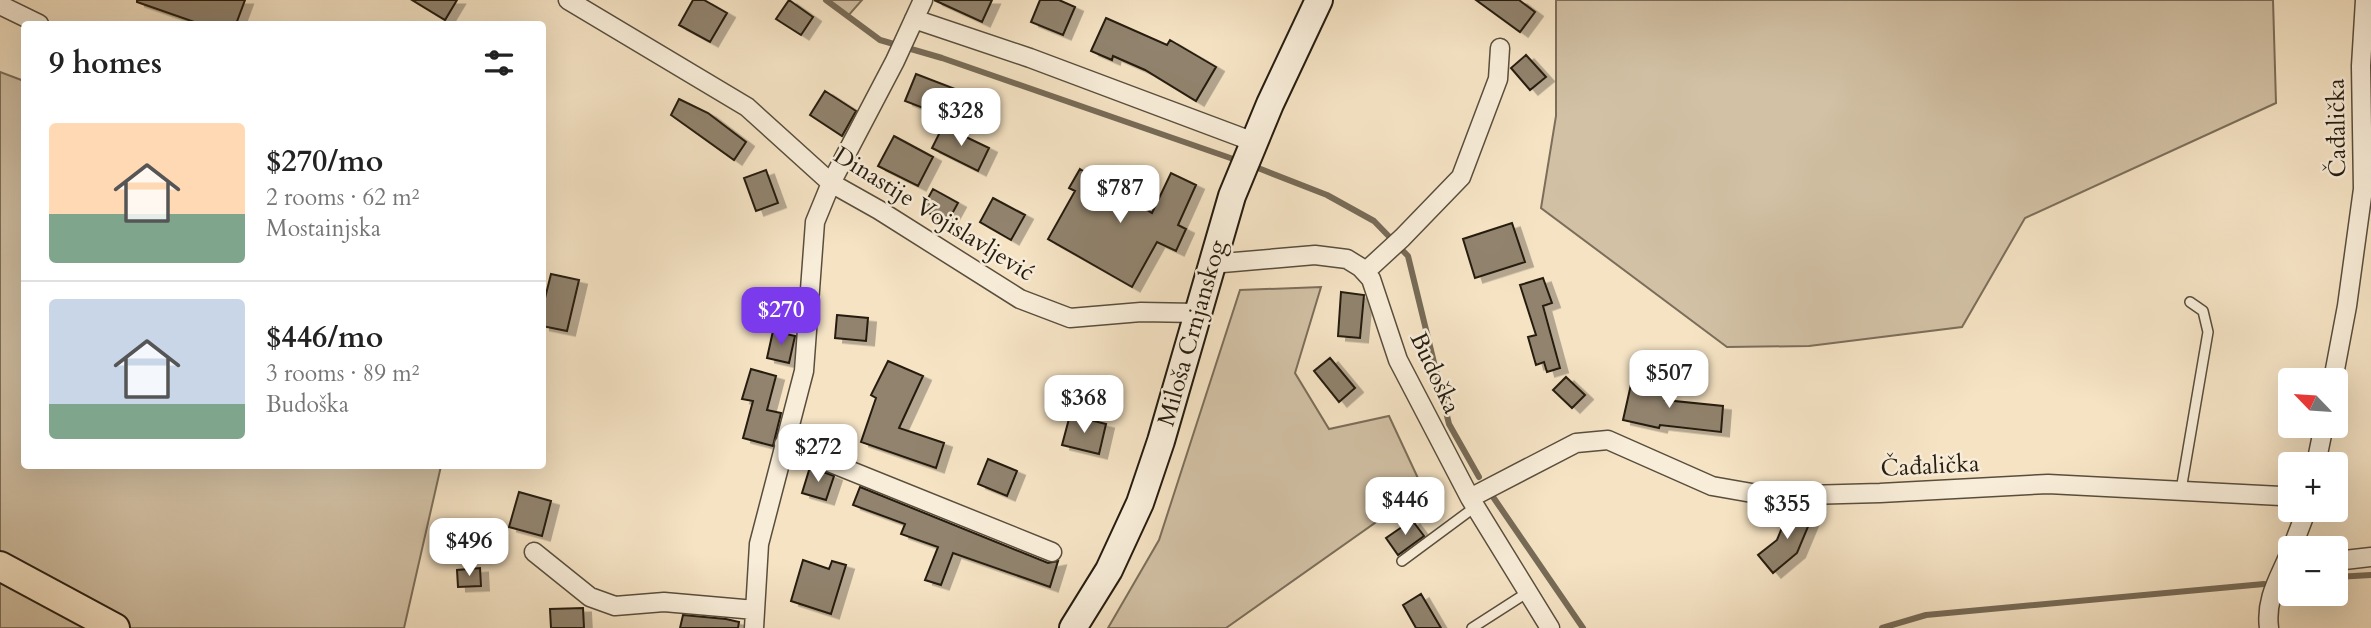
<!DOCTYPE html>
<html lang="en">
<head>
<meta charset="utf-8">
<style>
  :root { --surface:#fff; --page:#f6f6f6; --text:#222; --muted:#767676; --line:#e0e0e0; --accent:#7c3aed }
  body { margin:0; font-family:Cardo,serif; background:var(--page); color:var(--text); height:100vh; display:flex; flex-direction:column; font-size:26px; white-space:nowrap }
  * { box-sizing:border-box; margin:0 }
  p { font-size:23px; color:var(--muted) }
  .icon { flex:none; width:38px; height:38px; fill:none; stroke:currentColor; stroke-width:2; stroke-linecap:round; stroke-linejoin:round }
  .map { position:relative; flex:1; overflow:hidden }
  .side { position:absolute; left:21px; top:21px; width:525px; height:448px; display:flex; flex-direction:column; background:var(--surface); border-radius:7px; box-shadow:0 7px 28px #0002 }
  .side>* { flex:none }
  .needle { width:46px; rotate:295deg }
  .buttons { position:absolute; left:2278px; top:368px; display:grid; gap:14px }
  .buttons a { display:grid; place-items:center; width:70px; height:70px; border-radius:7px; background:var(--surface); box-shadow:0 7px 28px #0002; font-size:35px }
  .price { position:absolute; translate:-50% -60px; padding:0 16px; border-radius:14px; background:#fff; color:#222; font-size:23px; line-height:46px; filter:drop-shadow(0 2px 4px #0008) }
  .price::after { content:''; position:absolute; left:50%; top:42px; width:21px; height:16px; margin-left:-10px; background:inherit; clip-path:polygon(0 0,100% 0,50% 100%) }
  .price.active { background:var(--accent); color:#fff }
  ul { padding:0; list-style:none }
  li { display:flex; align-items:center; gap:21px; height:175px; padding:0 28px }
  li+li { border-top:2px solid var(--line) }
  li span { display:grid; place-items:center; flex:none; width:196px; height:140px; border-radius:7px; color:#555 }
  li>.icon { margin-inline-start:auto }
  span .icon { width:84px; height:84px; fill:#fffc; stroke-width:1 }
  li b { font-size:30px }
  h2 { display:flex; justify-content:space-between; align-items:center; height:84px; padding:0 28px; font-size:30px }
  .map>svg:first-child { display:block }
</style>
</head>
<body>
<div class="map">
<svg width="2371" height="628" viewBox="0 0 2371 628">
  <defs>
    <filter id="shadow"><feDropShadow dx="8" dy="4.5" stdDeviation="0" flood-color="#0004"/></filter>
  </defs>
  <rect width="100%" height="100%" fill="#f5e3c4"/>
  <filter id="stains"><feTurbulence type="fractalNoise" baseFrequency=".00286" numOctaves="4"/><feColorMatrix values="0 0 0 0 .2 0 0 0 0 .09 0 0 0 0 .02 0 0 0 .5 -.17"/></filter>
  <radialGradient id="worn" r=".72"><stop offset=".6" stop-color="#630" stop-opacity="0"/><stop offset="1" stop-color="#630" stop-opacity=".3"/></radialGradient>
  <!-- green -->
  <path fill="#d2c1a5" stroke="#7c6e5a" stroke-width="2" d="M826,0H862L848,16Z
    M1556,0H2273L2276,103L2025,218L1962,327L1809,346L1727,347L1541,208L1556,116Z
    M0,72L24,81V466H441L404,628H0Z
    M1321,287L1295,373L1329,429L1389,416L1423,489L1226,628H1108L1159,540L1240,290Z"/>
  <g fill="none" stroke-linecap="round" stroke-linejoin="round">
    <!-- stream -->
    <path stroke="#776b57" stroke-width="6" d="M826,0L880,40L942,58L1239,161
      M1253,166L1327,195L1374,221L1408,256L1449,424L1479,477
      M1491,494L1583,628
      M2336,577L2371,575
      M1882,628L1926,615L2264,584"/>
  </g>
  <!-- building -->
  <path fill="#91836e" stroke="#251c10" stroke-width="2" filter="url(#shadow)" d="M137,0H245L236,24H200L137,2Z
    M412,0H457L445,20Z
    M693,0H704L727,13L710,42L679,25Z
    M789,0L813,17L801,35L776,19Z
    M934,0H992L982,22Z
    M1040,0H1059L1075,7L1063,35L1031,22Z
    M1476,0H1519L1535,12L1520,32Z
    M1106,18L1167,45L1170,40L1216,67L1196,101L1145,70L1113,56L1112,60L1091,51Z
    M1526,55L1546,77L1530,90L1511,68Z
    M916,74L963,92L952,119L905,101Z
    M825,91L856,111L842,136L810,115Z
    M679,99L708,113L746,142L734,160L671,115Z
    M943,126L989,148L978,171L932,148Z
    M894,136L933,157L918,186L878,166Z
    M1080,169L1152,213L1171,173L1196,185L1178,225L1186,229L1176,251L1157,242L1132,287L1048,239L1075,191L1069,188Z
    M766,170L778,203L756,211L744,178Z
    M933,189L958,203L947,223L922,209Z
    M993,198L1025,215L1011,240L980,222Z
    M1512,223L1525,262L1475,278L1463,239Z
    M551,274L579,280L567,331L542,326V310Z
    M1543,278L1552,303L1543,306L1560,368L1547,372L1544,362L1536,365L1528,337L1536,335L1520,285Z
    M1341,292L1364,295L1360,338L1338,336Z
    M837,315L868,318L866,341L835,338Z
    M773,331L795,336L789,363L767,358Z
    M1330,358L1355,388L1339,402L1314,371Z
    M888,361L923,376L899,428L944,443L936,468L861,442L876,398L871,395Z
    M751,369L776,376L767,410L781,413L773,446L743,438L753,401L742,399Z
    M1566,377L1585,395L1572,408L1553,390Z
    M1632,380L1668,388L1665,400L1723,406L1721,432L1660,425L1659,428L1623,420Z
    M1070,415L1106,424L1099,454L1062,445Z
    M988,459L1017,471L1007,496L978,484Z
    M810,467L834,476L826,500L802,493Z
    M860,487L1048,563L1058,561L1050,587L953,553L941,585L925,580L938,547L901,534L905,524L853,505Z
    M519,492L551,501L542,536L509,527Z
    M1790,508L1812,517L1797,553L1773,573L1758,555L1777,540Z
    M1412,520L1424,536L1398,555L1386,538Z
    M803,560L829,569L832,561L846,565L831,614L791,601Z
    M480,568L481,586L458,587L457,570Z
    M1421,594L1441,628H1416L1403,605Z
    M583,608L584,628H551L550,609Z
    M683,615L726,619L739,622L738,628H680Z"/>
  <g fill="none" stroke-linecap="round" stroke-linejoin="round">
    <!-- service casing -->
    <g stroke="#594e3d" stroke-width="12">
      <path id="service" d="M2181,490L2208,332L2203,311L2190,302
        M1402,561L1475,507
        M1472,628L1528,592"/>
    </g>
    <!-- minor casing -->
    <g stroke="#594e3d" stroke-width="21">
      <path id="minor" d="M568,0L747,107L831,183L879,210L1020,299L1070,318L1141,312L1197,313
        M0,5L39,24
        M914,19L1030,58L1254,142
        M1211,264L1315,255L1347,259L1360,267L1371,279L1398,360L1470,498L1550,628
        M1365,272L1402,238L1461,177L1498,79L1500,48
        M2333,380L2347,306L2363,189L2361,66L2365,0
        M784,444L1052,552
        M2316,464L2324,425
        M1470,498L1576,443L1608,440L1712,486L1769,496L1880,493L2048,484L2281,496L2291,500
        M2292,548L2307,509
        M534,552L590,597L615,606L664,602L755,610
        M2336,561L2371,557
        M754,628L759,544L804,371L815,222L831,183L895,61L923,0
        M2269,628C2265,598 2280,577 2291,550"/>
    </g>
    <!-- secondary casing -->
    <g stroke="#251c10" stroke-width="30">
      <path id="secondary" d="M1073,628L1109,570L1140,503L1161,441L1232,196L1270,104L1319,0"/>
    </g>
    <!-- primary casing -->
    <g stroke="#251c10" stroke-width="32">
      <path id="primary" d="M0,566L115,628"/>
    </g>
    <!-- service -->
    <use href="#service" stroke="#f8edd9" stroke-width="9"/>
    <!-- minor -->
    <use href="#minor" stroke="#f8edd9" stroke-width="18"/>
    <!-- secondary -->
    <use href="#secondary" stroke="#f8edd9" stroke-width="26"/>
    <!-- primary -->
    <use href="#primary" stroke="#f5e3c4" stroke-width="28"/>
  </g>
  <g text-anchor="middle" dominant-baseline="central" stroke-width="5" stroke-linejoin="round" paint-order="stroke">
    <!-- street labels -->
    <g font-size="24" fill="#251c10" stroke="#f8edd9">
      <text transform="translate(2337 128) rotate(-91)">Čađalička</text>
      <text transform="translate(934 214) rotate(32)">Dinastije Vojislavljević</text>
      <text transform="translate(1192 333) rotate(-74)">Miloša Crnjanskog</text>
      <text transform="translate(1435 373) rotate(65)">Budoška</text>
      <text transform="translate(1930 466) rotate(-3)">Čađalička</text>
    </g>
  </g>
  <rect width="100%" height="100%" filter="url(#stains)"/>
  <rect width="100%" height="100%" fill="url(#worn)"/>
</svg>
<div class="buttons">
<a><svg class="needle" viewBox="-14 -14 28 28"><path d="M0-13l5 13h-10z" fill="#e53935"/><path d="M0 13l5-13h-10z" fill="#767676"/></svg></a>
<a>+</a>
<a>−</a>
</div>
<b class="price" style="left:961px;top:148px">$328</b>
<b class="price" style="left:1120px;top:225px">$787</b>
<b class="price active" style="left:781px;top:347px">$270</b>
<b class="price" style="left:1669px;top:410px">$507</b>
<b class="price" style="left:1084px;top:435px">$368</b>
<b class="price" style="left:818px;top:484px">$272</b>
<b class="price" style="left:1405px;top:537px">$446</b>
<b class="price" style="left:1787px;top:541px">$355</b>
<b class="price" style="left:469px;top:578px">$496</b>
<section class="side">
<h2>9 homes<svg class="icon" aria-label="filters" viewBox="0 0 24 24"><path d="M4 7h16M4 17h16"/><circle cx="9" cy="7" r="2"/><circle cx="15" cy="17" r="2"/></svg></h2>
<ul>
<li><span style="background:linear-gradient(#ffd9b3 65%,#7fa58c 0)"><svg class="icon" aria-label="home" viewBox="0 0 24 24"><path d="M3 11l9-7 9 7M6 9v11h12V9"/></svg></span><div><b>$270/mo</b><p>2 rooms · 62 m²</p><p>Mostainjska</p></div></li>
<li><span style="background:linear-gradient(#c9d6e8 75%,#7fa58c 0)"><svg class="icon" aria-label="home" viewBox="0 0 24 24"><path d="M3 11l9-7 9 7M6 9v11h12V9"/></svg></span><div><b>$446/mo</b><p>3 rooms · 89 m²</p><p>Budoška</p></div></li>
</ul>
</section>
</div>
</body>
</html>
